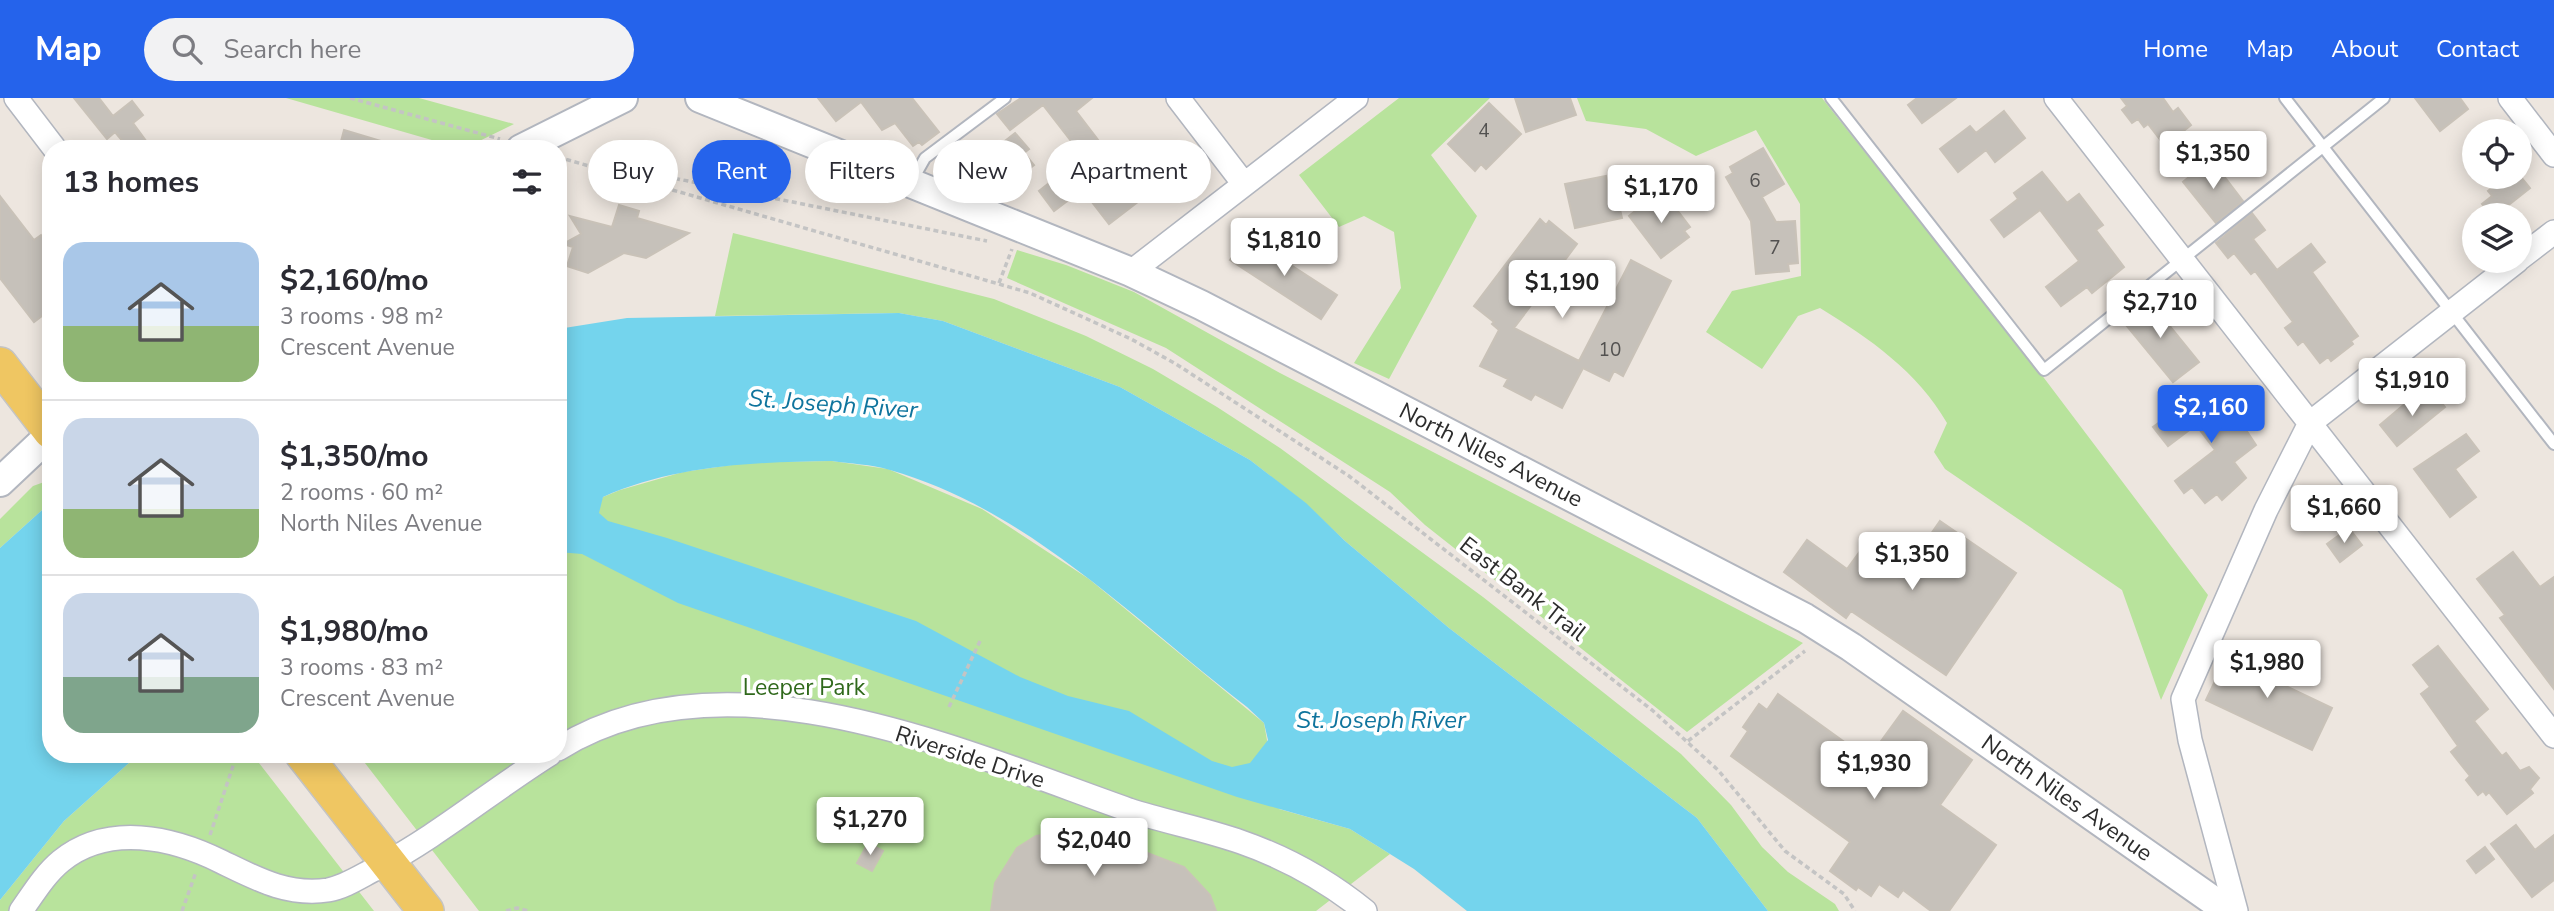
<!DOCTYPE html>
<html lang="en">
<head>
<meta charset="utf-8">
<style>
  :root { --surface:#fff; --page:#f2f2f3; --text:#2b2b33; --muted:#7c7c81; --line:#e1e1e2; --accent:#2563eb }
  body { margin:0; font-family:"Nunito Sans",sans-serif; background:var(--page); color:var(--text); height:100vh; display:flex; flex-direction:column; font-size:26px; white-space:nowrap }
  * { box-sizing:border-box; margin:0 }
  p { font-size:23px; color:var(--muted) }
  .icon { flex:none; width:38px; height:38px; fill:none; stroke:currentColor; stroke-width:2; stroke-linecap:round; stroke-linejoin:round }
  .map { position:relative; flex:1; overflow:hidden }
  .sheet { position:absolute; left:42px; top:42px; width:525px; height:623px; display:flex; flex-direction:column; background:var(--surface); border-radius:28px; box-shadow:0 4px 18px #0003 }
  .sheet>* { flex:none }
  .guide { position:absolute; left:588px; top:42px; width:665px; height:63px; display:flex; gap:14px }
  .buttons { position:absolute; left:2462px; top:21px; display:grid; gap:14px }
  .buttons a { display:grid; place-items:center; width:70px; height:70px; border-radius:50%; background:var(--surface); box-shadow:0 4px 18px #0003; font-size:35px }
  .price { position:absolute; translate:-50% -60px; padding:0 16px; border-radius:7px; background:#fff; color:#222; font-size:23px; line-height:46px; filter:drop-shadow(0 2px 4px #0008) }
  .price::after { content:''; position:absolute; left:50%; top:42px; width:21px; height:16px; margin-left:-10px; background:inherit; clip-path:polygon(0 0,100% 0,50% 100%) }
  .price.active { background:var(--accent); color:#fff }
  ul { padding:0; list-style:none }
  li { display:flex; align-items:center; gap:21px; height:175px; padding:0 21px }
  li+li { border-top:2px solid var(--line) }
  li span { display:grid; place-items:center; flex:none; width:196px; height:140px; border-radius:21px; color:#555 }
  li>.icon { margin-inline-start:auto }
  span .icon { width:84px; height:84px; fill:#fffc; stroke-width:1 }
  li b { font-size:30px }
  h2 { display:flex; justify-content:space-between; align-items:center; height:84px; padding:0 21px; font-size:30px }
  .tag { padding:0 24px; border-radius:32px; background:var(--surface); box-shadow:0 4px 18px #0003; font-size:24px; line-height:63px }
  .tag.active { background:var(--accent); color:#fff }
  header { display:flex; align-items:center; gap:42px; box-sizing:border-box; height:98px; padding:0 35px; background:var(--accent); color:#fff }
  header strong { font-size:33px }
  nav { display:flex; gap:38px; margin-inline-start:auto; font-size:24px }
  .search { width:490px; height:63px; background:var(--page); display:flex; align-items:center; gap:18px; box-sizing:border-box; padding:0 24px; border-radius:38px; color:var(--muted); font-size:26px }
  .map>svg:first-child { display:block }
</style>
</head>
<body>
<header>
<strong>Map</strong>
<div class="search"><svg class="icon" aria-label="search" viewBox="0 0 24 24"><circle cx="10" cy="10" r="6"/><path d="M15 15l6 6"/></svg>Search here</div>
<nav><a>Home</a><a>Map</a><a>About</a><a>Contact</a></nav>
</header>
<div class="map">
<svg width="2554" height="813" viewBox="0 0 2554 813">
  <rect width="100%" height="100%" fill="#ede6df"/>
  <!-- green -->
  <path fill="#b8e39c" d="M286,0H419L514,26L463,51Z
    M1399,0H1490L1431,57L1477,118L1389,281L1354,265L1401,190L1394,134L1364,118L1339,129L1299,77Z
    M1577,0H1822L2044,280L2208,497L2161,602L2122,492L1945,371L1934,354L1947,325C1918,274 1869,240 1820,210L1798,218L1762,271L1706,234L1732,193L1801,178L1800,106L1756,32L1696,58L1646,31L1586,23Z
    M733,135L994,201L1086,238L1153,271L1217,309L1280,350L1483,499L1681,656L1731,707L1762,749L1788,774L1835,806L1839,813H1768L1697,720L1449,530L1345,443L1305,405L1250,362L1120,289L943,223L899,215L715,218Z
    M1017,152L1066,167L1134,194L1280,275L1803,545L1687,634L1425,427L1390,394L1166,250L1007,180Z
    M832,363L888,371L982,411L1089,481L1264,625L1279,711L1350,731L1390,756L1316,813H479L358,656H558V445L598,408L603,399L620,392L683,374L752,364Z
    M47,383L51,385V404L0,450V421L33,388Z
    M139,656H252L374,813H0V802L64,723Z"/>
  <!-- water -->
  <path fill="#74d4ed" fill-rule="evenodd" d="M899,215L943,223L1120,289L1250,362L1306,405L1345,443L1449,530L1697,720L1768,813H1467L1414,771L1350,731L1237,699L678,505L582,456L558,454V231L627,220ZM832,363C850,366 871,366 890,372C1028,411 1136,524 1247,609L1264,625L1268,642L1250,665L1232,669L1212,663L1129,613L1068,598L1020,579L916,523L667,440L608,423L599,415L603,399C675,367 754,364 832,363Z
    M51,404V656H139L64,723L0,802V450Z"/>
  <!-- building -->
  <path fill="#c6c1ba" stroke="#c9c2b8" stroke-width="2" d="M74,0H99L113,18L132,3L143,17L133,25L152,51H129L115,34L107,41Z
    M818,0H912L939,34L922,47L919,44L913,48L895,25L882,32L861,4L836,23Z
    M1021,0H1092L1076,13L1102,47L1072,69L1062,56L1074,47L1043,7L1010,32L997,16Z
    M1515,0H1570L1576,17L1526,34Z
    M1917,0H1956L1922,25L1908,7Z
    M2121,0H2163L2173,14L2178,10L2191,27L2165,48L2148,26L2144,29L2138,21L2132,25L2122,12L2127,8Z
    M2415,0H2460L2468,11L2440,33Z
    M1489,5L1521,36L1486,71L1481,66L1475,73L1448,46Z
    M2004,13L2025,40L1995,64L1986,52L1958,74L1940,51L1970,28L1976,35Z
    M344,32L394,47L393,51H339Z
    M1015,35L1029,51L1024,55L1034,67L1010,86L1007,83L1001,88L983,65L989,60L987,57Z
    M1124,44L1136,60L1120,73L1107,57Z
    M1763,50L1784,86L1762,99L1776,124L1795,123L1798,165L1788,166L1789,173L1756,176L1751,123L1726,79L1733,75L1730,69Z
    M2211,61L2243,103L2216,125L2183,84Z
    M1067,71L1083,91L1054,113L1039,93Z
    M2042,74L2067,105L2079,96L2103,127L2096,132L2124,169L2092,195L2087,189L2061,208L2046,189L2079,163L2040,112L2004,139L1991,122L2018,101L2014,95Z
    M1118,76L1139,103L1109,126L1088,99Z
    M1606,78L1608,88L1614,86L1622,120L1575,130L1565,86Z
    M2506,79H2521L2530,90L2496,117H2491L2482,106L2492,98L2488,93Z
    M1665,96L1690,129L1684,133L1689,139L1661,160L1629,118L1644,106L1647,110Z
    M0,98L34,142L41,137L51,150V211L34,224L0,180Z
    M619,107L639,113L637,120L689,135L646,160L624,155L588,175L567,168L573,149L563,146L581,136L570,118L612,129Z
    M2252,115L2265,132L2253,141L2277,172L2311,146L2325,164L2312,174L2358,238L2351,243L2353,246L2331,263L2328,259L2320,265L2303,243L2298,247L2285,230L2293,224L2255,173L2251,176L2234,155L2228,160L2216,145Z
    M1540,121L1546,127L1549,123L1577,146L1514,230L1579,263L1631,162L1671,183L1623,278L1614,273L1609,283L1583,270L1562,310L1535,296L1531,302L1504,288L1508,281L1480,268L1499,232L1492,226L1494,224L1474,208Z
    M1246,138L1337,197L1321,221L1230,162Z
    M2147,200L2199,264L2173,284L2121,221Z
    M2219,291L2256,347L2234,364L2246,380L2222,402L2217,396L2205,405L2192,389L2184,395L2175,383L2215,352L2196,327L2168,348L2153,329L2185,306L2189,312Z
    M2432,293L2445,309L2397,348L2380,327L2406,305L2411,311Z
    M2466,336L2479,353L2455,371L2476,399L2450,419L2414,371Z
    M1940,423L2016,475L1946,577L1851,513L1846,520L1784,474L1807,442L1847,471L1869,441L1908,469Z
    M2349,430L2362,447L2340,464L2327,446Z
    M2513,454L2540,489L2554,479V591L2500,520L2505,517L2477,481Z
    M2232,547L2269,564L2263,577L2332,610L2312,652L2206,602Z
    M2438,548L2488,611L2474,623L2502,658L2506,655L2520,673L2529,669L2539,680L2530,691L2533,695L2507,716L2489,694L2486,697L2483,693L2478,697L2466,682L2470,678L2451,654L2458,648L2421,596L2430,589L2413,567Z
    M1778,596L1868,661L1903,613L1972,662L1940,707L1996,747L1949,813H1931L1903,792L1898,799L1879,786L1871,798L1858,789L1856,792L1830,773L1850,744L1731,658L1748,633L1743,629L1759,606L1767,612Z
    M2516,727L2535,752L2554,737V782L2532,799L2491,746Z
    M1075,732L1093,734L1184,769L1210,797L1216,813H991L995,785L1017,750L1036,738Z
    M868,745L883,753L872,773L857,765Z
    M2485,749L2494,761L2476,775L2467,763Z"/>
  <g fill="none" stroke-linecap="round" stroke-linejoin="round">
    <!-- service casing -->
    <g stroke="#b2b6bf" stroke-width="14">
      <path id="service" d="M1831,0L2044,272L2384,0
        M2285,0L2554,346
        M912,83L925,60L1005,0"/>
    </g>
    <!-- minor casing -->
    <g stroke="#b2b6bf" stroke-width="26">
      <path id="minor" d="M16,0L55,51
        M1178,0L1244,86
        M2056,0L2554,638
        M2510,0L2554,57
        M2520,160L2554,134
        M1131,174L1356,0
        M558,651C726,546 961,653 1129,712C1166,724 1204,731 1241,744C1287,760 1328,783 1365,813
        M21,813C33,796 45,776 61,763C108,725 172,739 222,764C257,781 288,798 328,792C345,789 361,778 377,770C438,738 491,693 550,656
        M2236,813L2190,642L2183,601L2266,412L2310,325L2517,163"/>
    </g>
    <!-- tertiary casing -->
    <g stroke="#b2b6bf" stroke-width="32">
      <path id="tertiary" d="M700,0L1131,174L1201,207L1805,520L1851,549L2228,813
        M521,51L623,0
        M0,384L51,336"/>
    </g>
    <!-- primary casing -->
    <g stroke="#c4c4c4" stroke-width="38">
      <path id="primary" d="M0,267L51,333
        M303,656L426,813"/>
    </g>
    <!-- path -->
    <path stroke="#c4c4c4" stroke-width="3.5" stroke-dasharray="5 3.5" stroke-linecap="butt" d="M350,0L500,41
      M558,59L1030,195L1131,241L1176,266L1349,378L1652,612L1718,672L1785,753L1844,796L1855,813
      M633,79L658,77L987,143
      M999,185L1012,151
      M949,609L980,543
      M1688,643L1805,553
      M210,737L237,656
      M182,813L196,774
      M506,813L517,810L528,813"/>
    <!-- service -->
    <use href="#service" stroke="#fff" stroke-width="10"/>
    <!-- minor -->
    <use href="#minor" stroke="#fff" stroke-width="23"/>
    <!-- tertiary -->
    <use href="#tertiary" stroke="#fff" stroke-width="28"/>
    <!-- primary -->
    <use href="#primary" stroke="#efc662" stroke-width="35"/>
  </g>
  <g text-anchor="middle" dominant-baseline="central" stroke-width="7" stroke-linejoin="round" paint-order="stroke">
    <!-- number labels -->
    <g font-size="19" fill="#525150">
      <text x="1484" y="33">4</text>
      <text x="1755" y="83">6</text>
      <text x="1775" y="150">7</text>
      <text x="1610" y="252">10</text>
    </g>
    <!-- street labels -->
    <g font-size="23" fill="#2c2c2c" stroke="#fff">
      <text transform="translate(1491 357) rotate(27)">North Niles Avenue</text>
      <text transform="translate(1523 491) rotate(38)">East Bank Trail</text>
      <text transform="translate(970 659) rotate(18)">Riverside Drive</text>
      <text transform="translate(2067 700) rotate(35)">North Niles Avenue</text>
    </g>
    <!-- park labels -->
    <g font-size="23" fill="#30691c" stroke="#fff">
      <text x="804" y="589">Leeper Park</text>
    </g>
    <!-- water labels -->
    <g font-size="24" font-style="italic" fill="#0f749d" stroke="#fff">
      <text transform="translate(833 306) rotate(4)">St. Joseph River</text>
      <text x="1381" y="622">St. Joseph River</text>
    </g>
  </g>
</svg>
<div class="buttons">
<a><svg class="icon" aria-label="locate" viewBox="0 0 24 24"><circle cx="12" cy="12" r="6"/><path d="M12 2v4M12 18v4M2 12h4M18 12h4"/></svg></a>
<a><svg class="icon" aria-label="layers" viewBox="0 0 24 24"><path d="M12 4l9 5-9 5-9-5zM3 14l9 5 9-5"/></svg></a>
</div>
<b class="price" style="left:2213px;top:93px">$1,350</b>
<b class="price" style="left:1661px;top:127px">$1,170</b>
<b class="price" style="left:1284px;top:180px">$1,810</b>
<b class="price" style="left:1562px;top:222px">$1,190</b>
<b class="price" style="left:2160px;top:242px">$2,710</b>
<b class="price" style="left:2412px;top:320px">$1,910</b>
<b class="price active" style="left:2211px;top:347px">$2,160</b>
<b class="price" style="left:2344px;top:447px">$1,660</b>
<b class="price" style="left:1912px;top:494px">$1,350</b>
<b class="price" style="left:2267px;top:602px">$1,980</b>
<b class="price" style="left:1874px;top:703px">$1,930</b>
<b class="price" style="left:870px;top:759px">$1,270</b>
<b class="price" style="left:1094px;top:780px">$2,040</b>
<div class="guide">
<a class="tag">Buy</a>
<a class="tag active">Rent</a>
<a class="tag">Filters</a>
<a class="tag">New</a>
<a class="tag">Apartment</a>
</div>
<section class="sheet">
<h2>13 homes<svg class="icon" aria-label="filters" viewBox="0 0 24 24"><path d="M4 7h16M4 17h16"/><circle cx="9" cy="7" r="2"/><circle cx="15" cy="17" r="2"/></svg></h2>
<ul>
<li><span style="background:linear-gradient(#a9c7e8 60%,#8fb573 0)"><svg class="icon" aria-label="home" viewBox="0 0 24 24"><path d="M3 11l9-7 9 7M6 9v11h12V9"/></svg></span><div><b>$2,160/mo</b><p>3 rooms · 98 m²</p><p>Crescent Avenue</p></div></li>
<li><span style="background:linear-gradient(#c9d6e8 65%,#8fb573 0)"><svg class="icon" aria-label="home" viewBox="0 0 24 24"><path d="M3 11l9-7 9 7M6 9v11h12V9"/></svg></span><div><b>$1,350/mo</b><p>2 rooms · 60 m²</p><p>North Niles Avenue</p></div></li>
<li><span style="background:linear-gradient(#c9d6e8 60%,#7fa58c 0)"><svg class="icon" aria-label="home" viewBox="0 0 24 24"><path d="M3 11l9-7 9 7M6 9v11h12V9"/></svg></span><div><b>$1,980/mo</b><p>3 rooms · 83 m²</p><p>Crescent Avenue</p></div></li>
</ul>
</section>
</div>
</body>
</html>
